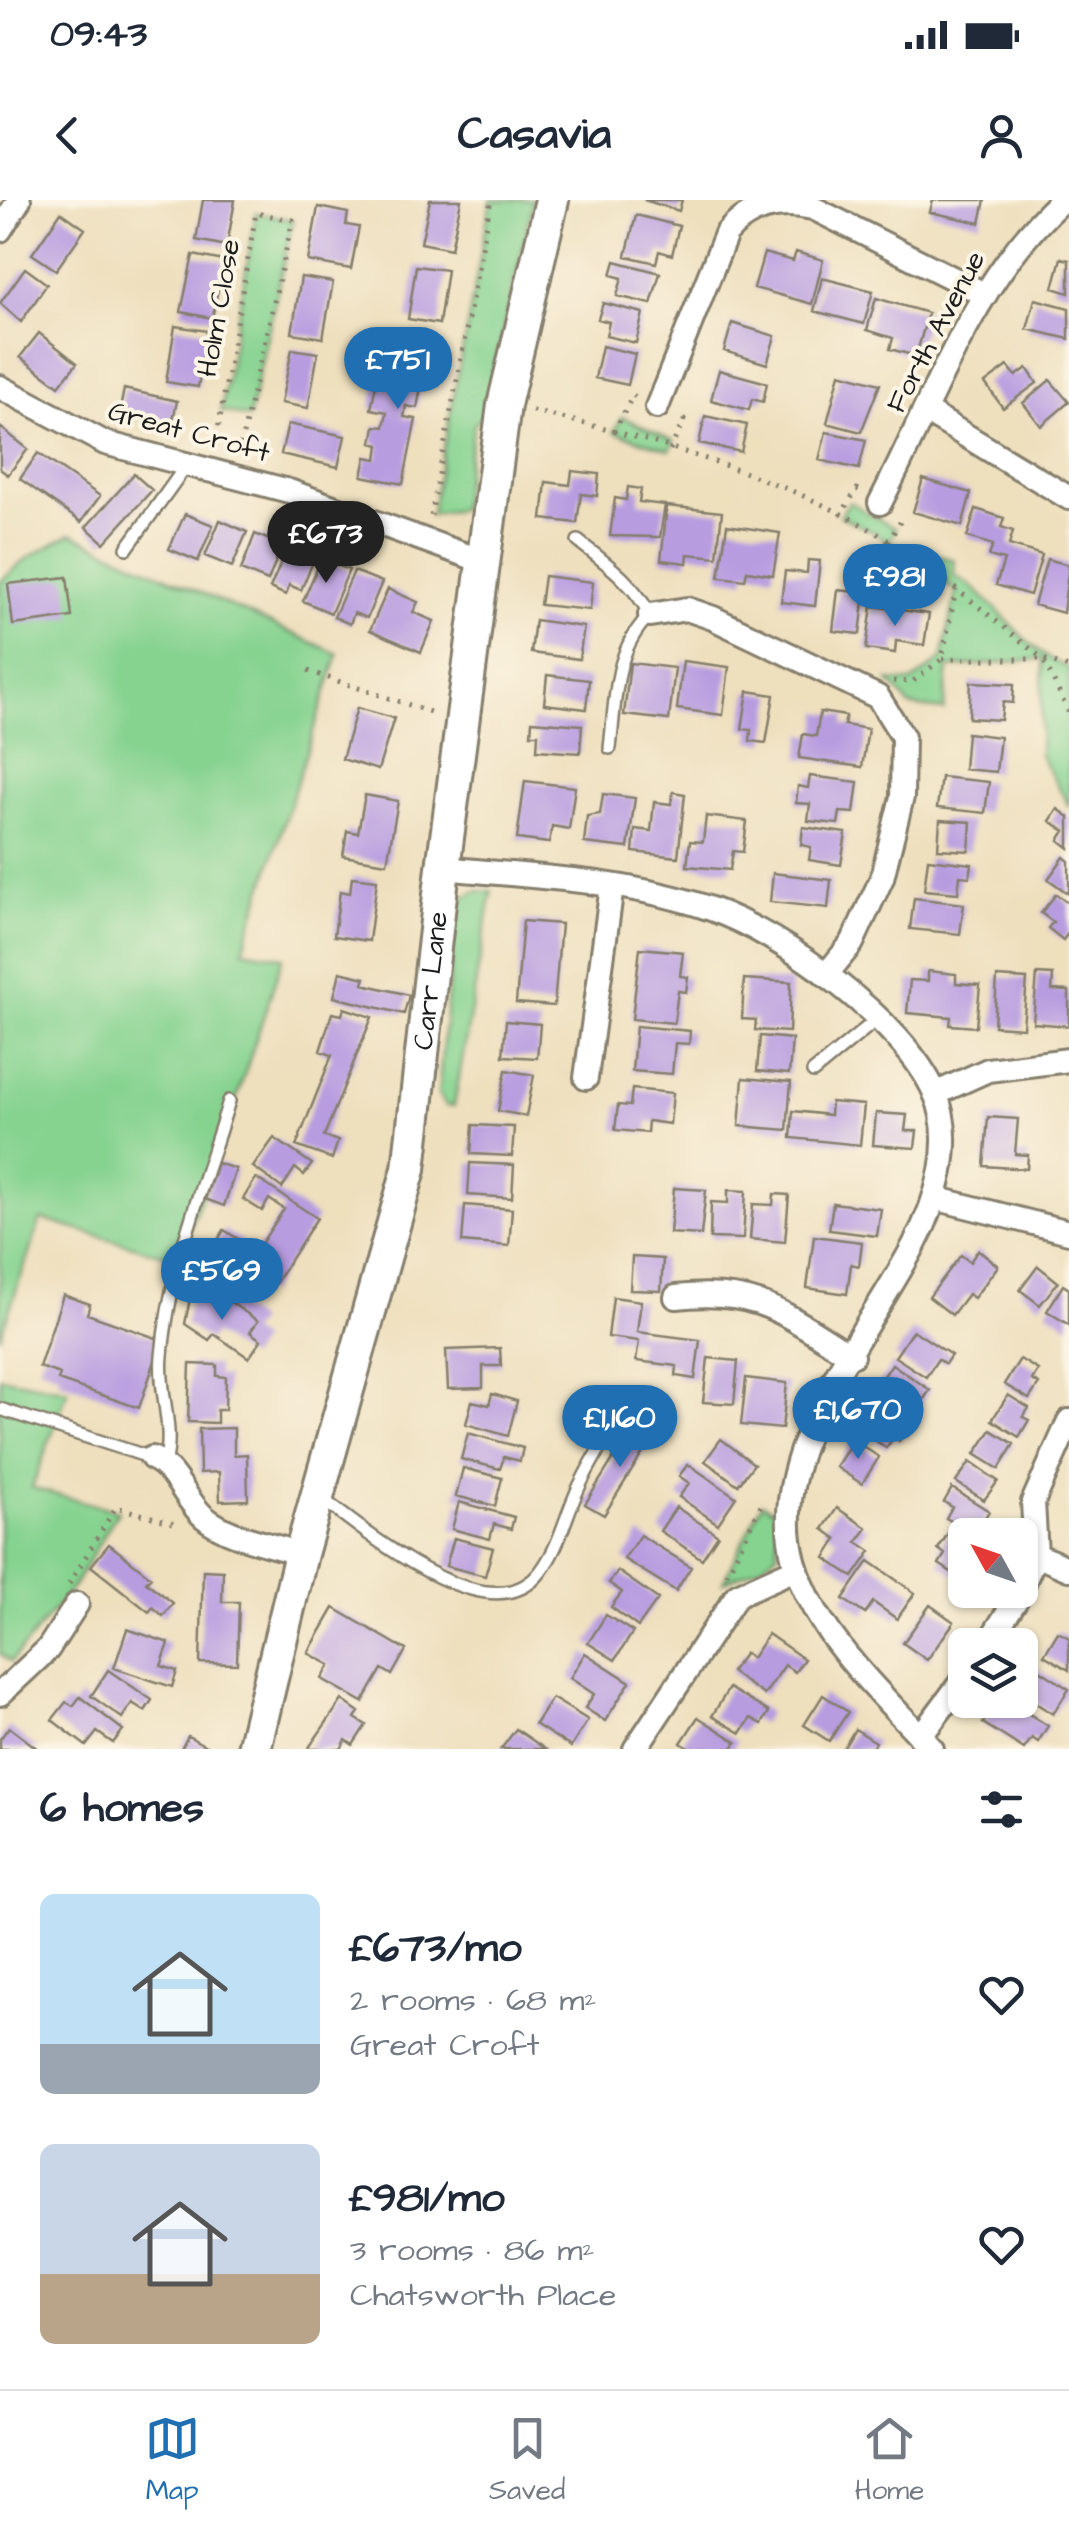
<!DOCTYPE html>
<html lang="en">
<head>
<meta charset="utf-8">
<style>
  :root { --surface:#fff; --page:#f6f6f7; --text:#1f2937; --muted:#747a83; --line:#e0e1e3; --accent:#1f6fb2 }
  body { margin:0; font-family:"Architects Daughter",sans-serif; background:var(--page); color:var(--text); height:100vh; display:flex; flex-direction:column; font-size:38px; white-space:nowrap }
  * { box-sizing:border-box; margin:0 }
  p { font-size:32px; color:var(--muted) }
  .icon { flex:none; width:55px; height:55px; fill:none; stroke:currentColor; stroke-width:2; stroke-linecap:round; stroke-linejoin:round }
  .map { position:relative; height:1549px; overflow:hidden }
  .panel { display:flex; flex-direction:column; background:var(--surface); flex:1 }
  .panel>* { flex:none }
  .needle { width:65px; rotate:310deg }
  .buttons { position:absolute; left:948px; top:1318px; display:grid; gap:20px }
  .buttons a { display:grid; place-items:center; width:90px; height:90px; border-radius:15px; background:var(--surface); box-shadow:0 2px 8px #0004; font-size:50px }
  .price { position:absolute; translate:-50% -85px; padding:0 22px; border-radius:35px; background:var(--accent); color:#fff; font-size:32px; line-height:65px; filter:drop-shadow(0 2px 5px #0008) }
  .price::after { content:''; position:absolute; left:50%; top:60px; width:30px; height:22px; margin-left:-15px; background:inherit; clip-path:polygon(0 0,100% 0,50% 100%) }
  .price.selected { background:#222; color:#fff }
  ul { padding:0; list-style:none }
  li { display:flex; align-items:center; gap:30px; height:250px; padding:0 40px }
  li span { display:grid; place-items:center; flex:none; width:280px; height:200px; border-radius:15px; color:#555 }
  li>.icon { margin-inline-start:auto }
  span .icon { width:120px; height:120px; fill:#fffc; stroke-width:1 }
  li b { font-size:42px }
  h2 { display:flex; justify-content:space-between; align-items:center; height:120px; padding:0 40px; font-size:42px }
  .status { display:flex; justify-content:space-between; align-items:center; height:70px; padding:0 50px; background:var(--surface); direction:ltr }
  .status svg { height:28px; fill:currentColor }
  header { display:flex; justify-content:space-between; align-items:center; height:130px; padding:0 40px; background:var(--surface); font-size:45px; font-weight:800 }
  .tabs { display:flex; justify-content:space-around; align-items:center; height:140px; border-top:2px solid var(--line); background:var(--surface); font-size:28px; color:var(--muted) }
  .tabs a { display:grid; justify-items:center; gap:5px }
  .tabs .selected { color:var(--accent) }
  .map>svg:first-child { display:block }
</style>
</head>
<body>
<div class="status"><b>09:43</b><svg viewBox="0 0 49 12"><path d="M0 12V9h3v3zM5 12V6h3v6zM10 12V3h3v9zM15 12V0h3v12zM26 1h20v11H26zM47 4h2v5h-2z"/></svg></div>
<header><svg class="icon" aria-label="back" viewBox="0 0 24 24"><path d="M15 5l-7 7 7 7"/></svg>Casavia<svg class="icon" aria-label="person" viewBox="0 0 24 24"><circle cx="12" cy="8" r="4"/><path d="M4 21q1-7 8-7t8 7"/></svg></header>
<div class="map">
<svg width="1069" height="1549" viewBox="0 0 1069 1549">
  <rect width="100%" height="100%" fill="#fcf5e5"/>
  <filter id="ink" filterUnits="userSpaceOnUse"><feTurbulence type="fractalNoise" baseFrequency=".01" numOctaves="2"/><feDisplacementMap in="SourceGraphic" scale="20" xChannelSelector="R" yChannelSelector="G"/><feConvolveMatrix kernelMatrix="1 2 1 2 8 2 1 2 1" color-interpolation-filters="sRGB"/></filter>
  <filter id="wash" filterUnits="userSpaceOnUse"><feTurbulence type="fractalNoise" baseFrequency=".0048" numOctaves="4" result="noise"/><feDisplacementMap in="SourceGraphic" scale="40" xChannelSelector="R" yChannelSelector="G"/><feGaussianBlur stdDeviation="2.25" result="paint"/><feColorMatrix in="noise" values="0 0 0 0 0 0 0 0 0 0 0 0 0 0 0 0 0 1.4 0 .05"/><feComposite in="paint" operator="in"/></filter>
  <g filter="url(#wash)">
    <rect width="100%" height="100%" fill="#eedfbd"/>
    <!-- green -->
    <path fill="#86d390" stroke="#517856" stroke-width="2.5" d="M491,0H533L484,214L474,225L460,309L431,315Z
      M256,13L293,20L249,218L221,211Z
      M622,217L674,241L670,250L614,232Z
      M849,302L896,329L889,342L955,360L954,375C999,400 1021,450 1069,468V606L1040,555L1043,459L948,468L944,510L910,506L889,481L912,482L942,459L956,391L877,334L840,316Z
      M71,334L338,454L243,750L283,757L218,955L177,1059L41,1019L0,1137V382L26,359Z
      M476,691H492L454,906H446L438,894L456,709L463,698Z
      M0,1177L68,1190L32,1288L118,1311L74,1386L11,1462L0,1454Z
      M762,1303L778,1313L777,1353L760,1367L723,1382Z"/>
    <g id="blocks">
      <!-- building -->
      <path fill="#b79ce0" d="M203,0H235L227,46L196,40Z
        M430,0H461L451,49L421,43Z
        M644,0H682L679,11Z
        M933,0H985L980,23L930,12Z
        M318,7L348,13L346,25L359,27L351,69L308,61Z
        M61,12L85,29L56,70L32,54Z
        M636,15L679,26L672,55L659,51L656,63L626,56Z
        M796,52L823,60L812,104L754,88L764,53L793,61Z
        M193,55L224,61L212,118L181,112Z
        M1061,58L1069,60V93L1053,88Z
        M615,61L660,73L651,104L617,96L622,78L611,75Z
        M416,66L447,70L439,124L408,119Z
        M25,68L47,84L21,122L0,103Z
        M301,77L333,82L323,138L292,133Z
        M822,78L873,91L864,124L814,111Z
        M876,98L928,113L916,156L890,149L893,138L867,130Z
        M1035,99L1069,108V139L1027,129Z
        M603,103L643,113L636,143L606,136L609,122L598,119Z
        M732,123L775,136L767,164L724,151Z
        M175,126L207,131L198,187L166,182Z
        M39,133L77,163L59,186L20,157Z
        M401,135L430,141L417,208L406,206L404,217L416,219L403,284L362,276L366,257L377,259L379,245L372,243L375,226L384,227L387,212L371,209L376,184L391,187Z
        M602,146L635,154L628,185L595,178Z
        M292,149L318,153L308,208L281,203Z
        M1008,166L1016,176L1027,168L1037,183L1003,208L985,183Z
        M719,170L767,183L763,202L752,199L749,210L711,200Z
        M840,173L880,184L861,232L827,223Z
        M1050,180L1069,202L1041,226L1023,203Z
        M124,189L177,201L172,225L119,214Z
        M705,216L747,225L741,252L699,243Z
        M288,224L345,236L338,267L281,254Z
        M0,227L28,249L8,275L0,269Z
        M826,232L866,240L859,269L819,260Z
        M38,253L100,296L81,322L20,279Z
        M572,271L599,274L597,296L581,294L577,323L542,319L546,282L570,285Z
        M134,274L152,290L104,343L86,327Z
        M923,279L971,293L962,326L913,312Z
        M628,287L641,289L639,302L665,305L660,337L610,336L615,298L626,300Z
        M667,306L722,312L717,357L688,354L687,363L661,360Z
        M976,309L1004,318L1001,327L1013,331L1009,345L1042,355L1030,395L996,385L1004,360L989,356L993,345L967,337Z
        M185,314L213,325L198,361L169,349Z
        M220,320L247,332L232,367L205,356Z
        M727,325L780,333L773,375L747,371L745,380L719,377Z
        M255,334L282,345L268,381L241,370Z
        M289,344L316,355L301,390L289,385L286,395L270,388Z
        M321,359L349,370L331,413L303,401Z
        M1047,359L1069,365L1063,413L1034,405Z
        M808,360L820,361L815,406L781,402L785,371L807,373Z
        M354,371L382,382L367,418L354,413L350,424L334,417Z
        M544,376L593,382L590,410L540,405Z
        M67,377L72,417L13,425L8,384Z
        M388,389L418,402L413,412L434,421L421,452L370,430Z
        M838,390L865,393L860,434L833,431Z
        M872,406L929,414L924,445L896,441L895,453L866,449Z
        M535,420L584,427L579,459L531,453Z
        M683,461L729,467L723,515L677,509Z
        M630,463L675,468L669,520L624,515Z
        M547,475L589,480L586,509L544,504Z
        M971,482L1014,484L1013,503L1003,502L1001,520L969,518Z
        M748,491L774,495L766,543L750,541L751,530L742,529Z
        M357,508L394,518L378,570L342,559Z
        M820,512L846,516L844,525L868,529L862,567L799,558L803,534L816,536Z
        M532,521L582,525L580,553L537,550L538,534H531Z
        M967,533L1000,537L996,572L964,569Z
        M810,576L858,582L854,613L840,612L838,624L808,621L810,604L796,603L798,586L808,588Z
        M941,577L989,582L985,613L937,608Z
        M525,581L575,587L569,629L552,626L549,643L517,639Z
        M673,592L685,594L678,657L633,652L635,629L651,631L654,602L671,604Z
        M603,594L635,598L628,648L584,643L587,616L600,614Z
        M365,595L398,601L387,663L343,656L347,631L358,633Z
        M1058,609L1069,617V648L1059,640L1065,631L1050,621Z
        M706,616L747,621L743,652L733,651L730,670L687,666L690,641L703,642Z
        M940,620L971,622L969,651L938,649Z
        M803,627L846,633L841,665L809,660L811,647L801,645Z
        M1064,657L1069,661V694L1048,679Z
        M928,659L972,664L970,677L960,676L958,693L924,690Z
        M773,673L831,680L828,708L770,702Z
        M352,677L377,680L369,741L334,736L340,691L350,693Z
        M1056,694L1069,704V732L1063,740L1048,728L1053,722L1041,713Z
        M914,698L964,704L960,734L910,729Z
        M523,721L561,724L554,806L516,803Z
        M640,748L683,752L680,776L688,777L686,792L678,791L674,823L632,819Z
        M928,771L956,774V783L980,785L976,827L950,825L951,817L907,813L910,780L928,781Z
        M340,772L365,778L363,784L409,795L404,814L334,797Z
        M1037,774L1053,775L1052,790L1069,791V826L1033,823Z
        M997,777L1027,779L1023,828L994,826Z
        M744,779L791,782L789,832L755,830L756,820L742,819Z
        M344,808L372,817L324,936L338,941L332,959L296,946L332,855L320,851L332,813L342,815Z
        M506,821L540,824L537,858L503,856Z
        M636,826L690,831L689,844L675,843L672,874L632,871Z
        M760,836L792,839L789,874L757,871Z
        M506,870L534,875L526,916L498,911Z
        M743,878L791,882L787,930L739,926Z
        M632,889L673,893L670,924L648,921L647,933L615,930L618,905L630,906Z
        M831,902L864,905L860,945L791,938L793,911L830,915Z
        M876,913L907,915L905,931H917L915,948L873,945Z
        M988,917L1018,919L1015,954L1028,955L1027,969L984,966Z
        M473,925L514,927L512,956L471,954Z
        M274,938L312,964L304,975L295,968L282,988L253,967Z
        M217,963L236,969L224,1006L205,999Z
        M470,963L514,965L512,998L468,995Z
        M256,978L317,1018L269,1093L209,1054L224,1030L243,1042L240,1048L253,1056L284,1009L269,999L262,1011L243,999Z
        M674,988L706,990L701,1035L670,1033Z
        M728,990L746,991L743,1039L710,1038L711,1002L728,1003Z
        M774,994L789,995L785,1042L750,1039L753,1004L773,1005Z
        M833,1003L881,1009L877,1036L829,1030Z
        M465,1005L512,1009L509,1046L462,1042Z
        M814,1036L862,1042L859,1066L851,1064L847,1094L807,1088Z
        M978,1050L998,1066L974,1098L968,1094L952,1115L929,1097L961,1055L970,1062Z
        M632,1057L663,1059L661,1091L630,1090Z
        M1038,1066L1058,1082L1040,1105L1020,1090Z
        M1063,1085L1069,1089V1125L1047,1111Z
        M192,1088L217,1105L223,1097L258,1121L250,1132L261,1140L249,1158L214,1134L209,1140L185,1124Z
        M63,1095L90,1104L87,1114L162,1140L139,1208L58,1180L60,1174L39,1167Z
        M613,1097L641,1101L637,1132L700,1140L695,1179L676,1176L677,1166L636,1161L639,1141L608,1137Z
        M913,1130L951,1155L945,1164L938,1159L926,1177L895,1157Z
        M500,1148L501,1166H483V1188L448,1189L446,1150Z
        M708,1158L738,1161L734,1204L703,1202Z
        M1020,1159L1038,1170L1032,1180L1039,1184L1029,1199L1004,1184Z
        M190,1164L217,1165V1176L226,1177L225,1210H217V1223L188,1222Z
        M892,1164L930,1190L913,1215L875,1189Z
        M746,1178L787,1183L782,1229L741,1225Z
        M492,1194L517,1201L508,1236L466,1224L472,1201L489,1205Z
        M1008,1195L1029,1208L1023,1217L1029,1220L1019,1237L992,1220Z
        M880,1204L910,1226L899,1241L894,1237L886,1248L861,1230Z
        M635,1224L654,1235L604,1315L585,1304Z
        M234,1228V1255L247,1254L248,1300L220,1301L219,1272L200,1273L199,1229Z
        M991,1230L1014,1244L999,1269L975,1254Z
        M468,1233L523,1248L520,1261L504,1257L500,1269L461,1259Z
        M721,1239L754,1264L738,1285L705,1261Z
        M853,1240L879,1257L862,1284L836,1267Z
        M970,1262L998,1281L984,1300L956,1282Z
        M688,1264L736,1297L718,1324L679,1297L689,1283L679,1276Z
        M463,1268L502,1278L495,1306L456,1296Z
        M952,1288L989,1311L975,1335L946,1318L952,1307L944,1302Z
        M459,1302L514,1317L511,1329L494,1324L490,1339L452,1329Z
        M676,1307L718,1335L702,1359L660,1331Z
        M837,1308L867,1328L857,1342L871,1351L853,1377L825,1358L837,1339L823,1329Z
        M950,1330L965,1340V1381L939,1364L945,1354L938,1349Z
        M640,1335L691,1367L676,1391L624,1359Z
        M454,1338L493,1348L485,1376L446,1366Z
        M109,1344L151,1377L146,1382L173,1403L163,1416L153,1407L149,1412L91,1366Z
        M869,1361L915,1393L897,1419L873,1402L865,1414L843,1399Z
        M203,1370L223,1371L222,1402H239L237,1464L200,1463Z
        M618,1371L658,1399L638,1427L611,1407L622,1392L609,1383Z
        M930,1405L954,1422L927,1460L903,1443Z
        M334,1408L406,1450L392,1475L382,1469L363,1502L322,1479L330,1465L308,1453Z
        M606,1415L633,1432L615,1460L588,1443Z
        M127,1429L169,1443L161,1466L177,1471L172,1487L114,1468Z
        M1058,1432L1069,1438V1470L1044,1455Z
        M768,1434L804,1459L795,1472L785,1465L764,1495L731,1472L745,1453L752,1458Z
        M585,1453L630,1482L605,1521L585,1508L594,1494L570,1478Z
        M1029,1463L1069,1489L1053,1514L1020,1493V1477Z
        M108,1470L152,1500L145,1511L132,1503L122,1518L91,1496Z
        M729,1488L769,1512L762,1524L751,1518L741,1533L712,1516Z
        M823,1495L848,1512L829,1541L804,1525Z
        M80,1497L123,1530L113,1543L97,1532L86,1546L52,1520L66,1502L73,1506Z
        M552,1498L588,1520L571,1547L535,1524Z
        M342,1500L359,1512L355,1518L366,1525L353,1545L346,1540L341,1549H308Z
        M998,1500H1007L1048,1526L1038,1542L1032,1538L1024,1549L983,1523Z
        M698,1517L737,1542L732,1549H690L681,1543Z
        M9,1527L38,1549H0V1539Z
        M516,1529L545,1549H501Z
        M855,1529L876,1542L871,1549H843Z
        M188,1536L211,1549H181Z"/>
    </g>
  </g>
  <g filter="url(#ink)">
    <use href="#blocks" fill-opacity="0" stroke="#857e6c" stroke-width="2.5"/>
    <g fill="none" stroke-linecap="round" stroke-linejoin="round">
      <!-- lane casing -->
      <g stroke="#857e6c" stroke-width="16">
        <path id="lane" d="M578,341C607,364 633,382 650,415C613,450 616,500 610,548
          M127,348L188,263
          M813,872L876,820
          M0,1209L152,1258
          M165,1263C175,1227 158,1192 162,1156C169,1069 204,984 229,901
          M321,1298C365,1331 492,1438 541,1371C560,1346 566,1314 579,1287C589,1266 601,1246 613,1226"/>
      </g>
      <!-- street casing -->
      <g stroke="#857e6c" stroke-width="28">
        <path id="street" d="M0,30L19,0
          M0,187L105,243L289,291L482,361
          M657,207L726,34C749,7 779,0 813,8L984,94
          M927,212L1069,298
          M880,303C933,200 974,79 1062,0
          M650,415L687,409L713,418L878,497L903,537L902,597L882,678L852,743L826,775
          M443,668C531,677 626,679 711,709C783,734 904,822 935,893C956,941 937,1002 914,1045C869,1131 777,1239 790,1340C800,1422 879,1490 932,1549
          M586,878L612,686
          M935,894L988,870L1069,860
          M934,998L1069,1032
          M676,1097C760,1088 784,1114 852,1156
          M152,1258C176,1268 184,1299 204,1317C229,1338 271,1344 301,1354
          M1036,1355L1069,1369
          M987,1445L1016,1400L1036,1355L1033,1302L1069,1221
          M0,1494L48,1449L77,1404
          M920,1537L965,1477
          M635,1549L737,1395L795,1369"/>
      </g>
      <!-- secondary casing -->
      <g stroke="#857e6c" stroke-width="38">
        <g id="secondary">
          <path id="s1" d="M254,1549L301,1354L409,969L443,668L504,205L552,0"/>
        </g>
      </g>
      <!-- path -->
      <path stroke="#857e6c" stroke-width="5" stroke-dasharray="2.5 8" stroke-linecap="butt" d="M532,211C638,235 784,277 878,334C936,370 990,416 1043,459L1069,468
        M614,232L633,195L637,198
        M215,247L256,13L293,20L238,256
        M670,250L684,220L679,218
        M431,316L491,0
        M840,316L857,289L861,291
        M888,342L902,319L899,317
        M942,459H1043L1069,513
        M308,471L436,514
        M893,481L912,482L942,459L956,390
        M727,1374L764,1299
        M69,1384L116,1307L177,1324"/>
      <!-- lane -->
      <use href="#lane" stroke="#fff" stroke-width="11"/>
      <!-- street -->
      <use href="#street" stroke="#fff" stroke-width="22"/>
      <!-- secondary -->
      <use href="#secondary" stroke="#fff" stroke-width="32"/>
    </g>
  </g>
  <g text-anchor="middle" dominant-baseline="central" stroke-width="8" stroke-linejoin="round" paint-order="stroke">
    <!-- street labels -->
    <g font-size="28" fill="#1c1c1c" stroke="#fcf5e5">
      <text transform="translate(219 108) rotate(-80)">Holm Close</text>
      <text transform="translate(936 132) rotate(-62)">Forth Avenue</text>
      <text transform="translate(189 232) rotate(15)">Great Croft</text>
      <text stroke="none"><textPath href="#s1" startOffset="790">Carr Lane</textPath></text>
    </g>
  </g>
</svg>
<div class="buttons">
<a><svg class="needle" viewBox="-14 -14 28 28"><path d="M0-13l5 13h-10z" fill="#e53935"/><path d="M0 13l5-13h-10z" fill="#747a83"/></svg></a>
<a><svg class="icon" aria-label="layers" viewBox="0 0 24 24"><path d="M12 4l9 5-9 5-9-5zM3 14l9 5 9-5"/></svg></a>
</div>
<b class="price" style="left:398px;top:212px">£751</b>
<b class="price selected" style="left:326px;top:386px">£673</b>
<b class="price" style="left:895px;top:429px">£981</b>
<b class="price" style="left:222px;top:1123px">£569</b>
<b class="price" style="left:858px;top:1262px">£1,670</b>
<b class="price" style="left:620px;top:1270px">£1,160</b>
</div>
<section class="panel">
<h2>6 homes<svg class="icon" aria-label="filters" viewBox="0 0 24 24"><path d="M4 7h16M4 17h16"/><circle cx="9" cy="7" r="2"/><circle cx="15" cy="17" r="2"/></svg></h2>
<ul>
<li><span style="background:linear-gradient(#bfe0f5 75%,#9aa5b1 0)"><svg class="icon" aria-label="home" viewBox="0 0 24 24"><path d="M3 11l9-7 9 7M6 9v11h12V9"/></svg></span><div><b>£673/mo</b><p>2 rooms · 68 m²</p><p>Great Croft</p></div><svg class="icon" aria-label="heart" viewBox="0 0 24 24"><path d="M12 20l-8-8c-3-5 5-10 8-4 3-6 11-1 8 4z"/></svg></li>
<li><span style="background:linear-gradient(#c9d6e8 65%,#b9a48a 0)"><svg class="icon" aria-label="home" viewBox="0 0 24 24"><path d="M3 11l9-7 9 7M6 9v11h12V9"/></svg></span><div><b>£981/mo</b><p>3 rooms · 86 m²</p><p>Chatsworth Place</p></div><svg class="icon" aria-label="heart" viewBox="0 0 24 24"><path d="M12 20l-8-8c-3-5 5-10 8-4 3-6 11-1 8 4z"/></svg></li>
</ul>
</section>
<nav class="tabs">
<a class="selected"><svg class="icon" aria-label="map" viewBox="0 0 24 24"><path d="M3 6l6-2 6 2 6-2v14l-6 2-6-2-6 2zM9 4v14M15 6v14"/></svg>Map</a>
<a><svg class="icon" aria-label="saved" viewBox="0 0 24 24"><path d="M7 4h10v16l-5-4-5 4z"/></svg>Saved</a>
<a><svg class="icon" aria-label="home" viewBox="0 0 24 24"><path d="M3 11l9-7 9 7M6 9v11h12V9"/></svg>Home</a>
</nav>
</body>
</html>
